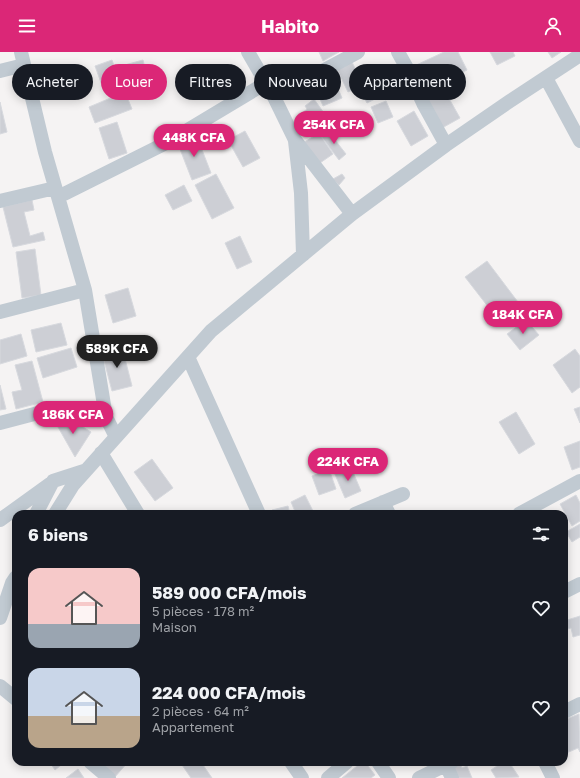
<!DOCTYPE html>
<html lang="fr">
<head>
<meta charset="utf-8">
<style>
  :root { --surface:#171b24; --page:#20242c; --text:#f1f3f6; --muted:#9ea1a6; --accent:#db2777 }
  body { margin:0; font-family:"Golos Text",sans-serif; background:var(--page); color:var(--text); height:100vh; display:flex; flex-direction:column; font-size:15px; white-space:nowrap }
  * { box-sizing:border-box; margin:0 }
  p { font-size:13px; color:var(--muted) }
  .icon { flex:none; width:22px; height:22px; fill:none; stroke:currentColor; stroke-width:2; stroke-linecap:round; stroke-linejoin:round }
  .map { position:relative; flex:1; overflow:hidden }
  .details { position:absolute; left:12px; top:458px; width:556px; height:256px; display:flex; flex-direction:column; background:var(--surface); border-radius:12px; box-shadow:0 2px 10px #0003 }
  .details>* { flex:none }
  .banner { position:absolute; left:12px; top:12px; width:556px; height:36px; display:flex; gap:8px }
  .price { position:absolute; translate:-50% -34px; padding:0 9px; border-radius:14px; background:var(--accent); color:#fff; font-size:13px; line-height:26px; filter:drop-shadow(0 1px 2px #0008) }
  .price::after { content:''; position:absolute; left:50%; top:24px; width:12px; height:9px; margin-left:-6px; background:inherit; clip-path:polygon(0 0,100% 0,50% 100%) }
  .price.on { background:#222; color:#fff }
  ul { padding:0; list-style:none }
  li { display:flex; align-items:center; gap:12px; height:100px; padding:0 16px }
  li span { display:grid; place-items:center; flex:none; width:112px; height:80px; border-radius:12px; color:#555 }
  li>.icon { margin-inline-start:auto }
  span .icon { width:48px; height:48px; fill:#fffc; stroke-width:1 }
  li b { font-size:17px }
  h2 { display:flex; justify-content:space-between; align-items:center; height:48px; padding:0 16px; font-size:17px }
  .tag { padding:0 14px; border-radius:18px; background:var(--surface); box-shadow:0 2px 10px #0003; font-size:14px; line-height:36px }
  .tag.on { background:var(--accent); color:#fff }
  header { display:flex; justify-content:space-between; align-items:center; height:52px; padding:0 16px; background:var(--accent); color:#fff; font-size:18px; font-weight:700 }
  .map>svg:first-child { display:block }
</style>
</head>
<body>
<header><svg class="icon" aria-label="menu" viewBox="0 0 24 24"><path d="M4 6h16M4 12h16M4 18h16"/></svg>Habito<svg class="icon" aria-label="person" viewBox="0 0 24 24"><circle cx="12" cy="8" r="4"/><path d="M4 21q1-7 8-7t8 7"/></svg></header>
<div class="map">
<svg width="580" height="726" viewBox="0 0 580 726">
  <rect width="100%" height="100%" fill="#f5f3f3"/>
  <!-- building -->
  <path fill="#cdcfd5" stroke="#d7d9de" d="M319,0H339L323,9Z
    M444,0H458L467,18L444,29L440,21L419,31L412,15Z
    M490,0H513L515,4L497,13Z
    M548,0H561L552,6Z
    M112,8L121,33L104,39L95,14Z
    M143,8L148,28L127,34L121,14Z
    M352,10L363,33L348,40L337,17Z
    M202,13L214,37L193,47L182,22Z
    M331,20L342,46L323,54L312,28Z
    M381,30L387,41L367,51L361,40Z
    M442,34L460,66L442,76L424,45Z
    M125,40L132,57L95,71L89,55Z
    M314,47L324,61L302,77L295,67L307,57L305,54Z
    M386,49L393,65L378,71L371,55Z
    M0,50L7,80L0,82Z
    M339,59L346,69L334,79L327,74Z
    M414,59L428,84L411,94L397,69Z
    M117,70L127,101L109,107L99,76Z
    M245,79L260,106L243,115L228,88Z
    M328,79L346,102L339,108L321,84Z
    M319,81L333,102L317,113L303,91Z
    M197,85L211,121L192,128L178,92Z
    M216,122L234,156L212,167L195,133Z
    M342,122L345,126L339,133L333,127Z
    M184,133L192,149L173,158L165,143Z
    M32,148L34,158L24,160L30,184L43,180L45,188L13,195L3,155Z
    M240,184L252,210L237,217L225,191Z
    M35,197L41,243L22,246L16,200Z
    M487,209L524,258L503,274L465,225Z
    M128,236L136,264L113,271L105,243Z
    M526,268L539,283L520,298L507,282Z
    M61,271L67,293L36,300L31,278Z
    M21,282L27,304L0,312V288Z
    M122,295L132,334L112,339L102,301Z
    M71,296L77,315L43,326L37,306Z
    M575,297L580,304V335L572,341L553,313Z
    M32,309L43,350L16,357L12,340L22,338L15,313Z
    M0,333L6,357L0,358Z
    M580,355V371L574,357Z
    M516,360L535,392L519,402L499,370Z
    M60,367L78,372L91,380L75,405L54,368Z
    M580,389V415L572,418L564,395Z
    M152,407L173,436L155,449L134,420Z
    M350,413L361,439L345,446L334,420Z
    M329,417L336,437L319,443L312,424Z
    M305,443L314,461L311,462H296L291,450Z
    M576,443L580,451V469L572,474L560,452Z
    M288,454L290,462H273L272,458Z
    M580,472V485L572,490L566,480Z
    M580,564V583L573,585L571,576L564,578V569Z
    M579,662L580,700L578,696L564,702V668Z
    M54,710H65L55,718L51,712Z
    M100,710H128L114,726Z
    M180,710H201L212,726H191Z
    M362,710H365L375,723L371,726H342Z
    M503,710H509L519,725L496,726L491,718Z
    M460,712L462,716L467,714L472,726H453L449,716Z
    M78,717L84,726H66Z"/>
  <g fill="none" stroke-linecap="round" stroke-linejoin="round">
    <!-- street -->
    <path stroke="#c1cad2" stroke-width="14" d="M21,0L45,100L85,238L106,365L116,385
      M248,0L274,45L295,88L352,162
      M398,0L408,18L424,53L446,93
      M0,19L24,13
      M546,26L580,89
      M274,45L358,0
      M295,89L301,141L303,203
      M58,145L166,91L266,31
      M0,149L55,136
      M0,260L85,238
      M188,305L259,462
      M0,371L42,360H62L106,365
      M101,401L138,462
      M383,450L389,462
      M36,462L53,429L84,419
      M55,462L73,433L211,279L352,162L446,93L510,49L580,3
      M355,462L403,442
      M519,462L580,429
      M0,468L50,432
      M564,540L580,532
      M0,566L12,531L16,525
      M0,634L16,647
      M564,660L580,652
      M90,710L109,726
      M291,710L302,726
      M378,710L389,726
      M545,710L553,726
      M446,713L452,726
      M328,726L347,710
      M419,726L452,710"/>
  </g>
</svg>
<b class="price" style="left:334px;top:93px">254K CFA</b>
<b class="price" style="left:194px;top:106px">448K CFA</b>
<b class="price" style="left:523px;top:283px">184K CFA</b>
<b class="price on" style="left:117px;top:317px">589K CFA</b>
<b class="price" style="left:73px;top:383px">186K CFA</b>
<b class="price" style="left:348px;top:430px">224K CFA</b>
<div class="banner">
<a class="tag">Acheter</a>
<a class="tag on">Louer</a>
<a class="tag">Filtres</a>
<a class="tag">Nouveau</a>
<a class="tag">Appartement</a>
</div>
<section class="details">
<h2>6 biens<svg class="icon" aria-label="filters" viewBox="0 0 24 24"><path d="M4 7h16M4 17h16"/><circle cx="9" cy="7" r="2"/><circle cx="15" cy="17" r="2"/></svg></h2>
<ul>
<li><span style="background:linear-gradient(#f6c9c9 70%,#9aa5b1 0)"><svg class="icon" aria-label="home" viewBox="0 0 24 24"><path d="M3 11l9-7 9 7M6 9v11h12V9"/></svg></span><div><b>589 000 CFA/mois</b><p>5 pièces · 178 m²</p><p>Maison</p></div><svg class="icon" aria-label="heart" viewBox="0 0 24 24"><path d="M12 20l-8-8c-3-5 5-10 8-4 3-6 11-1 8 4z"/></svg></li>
<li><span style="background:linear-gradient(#c9d6e8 60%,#b9a48a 0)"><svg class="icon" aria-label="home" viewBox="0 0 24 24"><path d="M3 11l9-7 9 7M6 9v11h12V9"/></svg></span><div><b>224 000 CFA/mois</b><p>2 pièces · 64 m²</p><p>Appartement</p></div><svg class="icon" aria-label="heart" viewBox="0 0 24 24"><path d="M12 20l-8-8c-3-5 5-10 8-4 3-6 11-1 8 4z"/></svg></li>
</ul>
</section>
</div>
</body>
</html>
